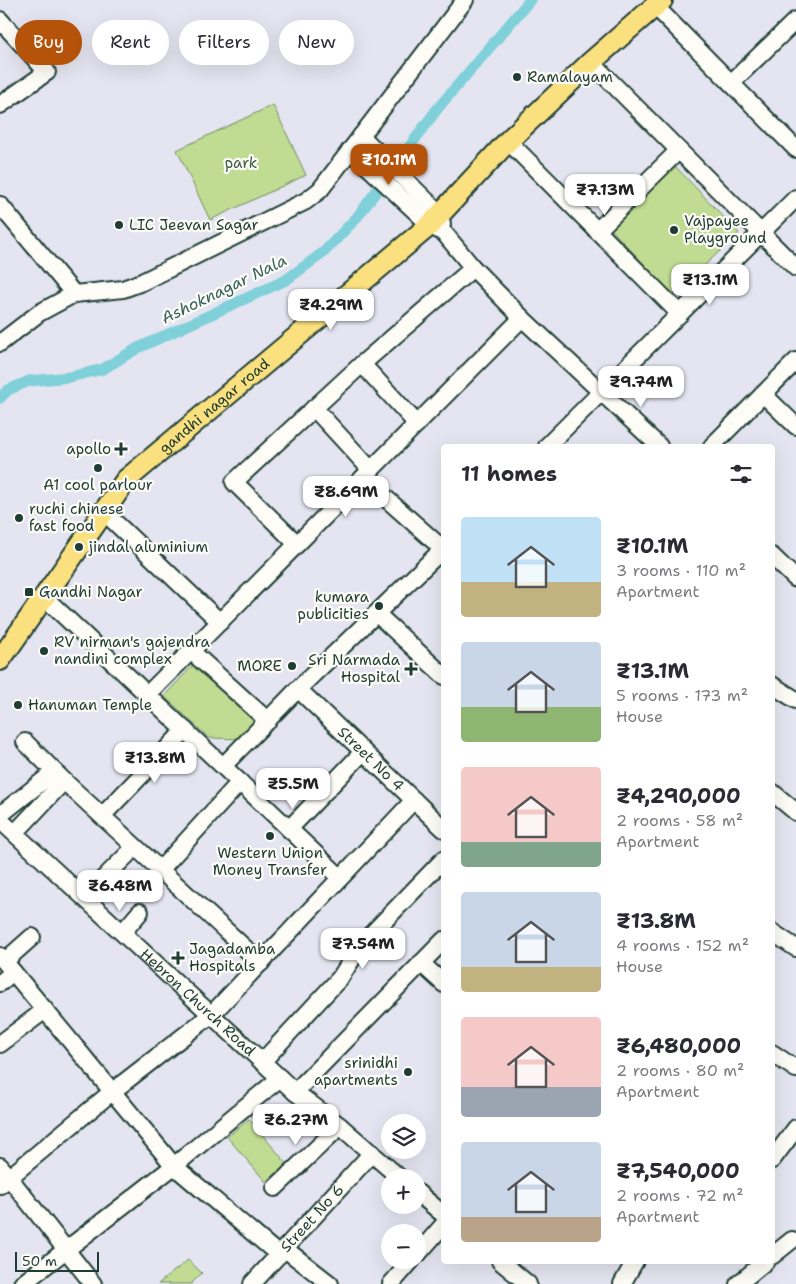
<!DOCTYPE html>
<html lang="en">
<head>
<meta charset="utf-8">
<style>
  :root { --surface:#fff; --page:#f2f2f3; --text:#2b2b33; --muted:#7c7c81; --accent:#b45309 }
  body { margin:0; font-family:"Shantell Sans",sans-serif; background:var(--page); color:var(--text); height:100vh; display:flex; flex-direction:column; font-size:19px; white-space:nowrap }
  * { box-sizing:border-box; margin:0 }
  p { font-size:16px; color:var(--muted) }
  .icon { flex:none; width:28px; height:28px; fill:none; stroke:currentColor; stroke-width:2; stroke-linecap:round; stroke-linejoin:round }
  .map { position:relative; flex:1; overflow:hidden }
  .sheet { position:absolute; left:441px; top:444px; width:334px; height:820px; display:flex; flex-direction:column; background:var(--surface); border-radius:5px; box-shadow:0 5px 20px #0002 }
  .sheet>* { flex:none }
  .top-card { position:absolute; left:15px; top:20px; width:351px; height:45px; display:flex; gap:10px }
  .controls { position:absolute; left:381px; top:1114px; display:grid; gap:10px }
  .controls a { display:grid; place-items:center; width:45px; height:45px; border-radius:50%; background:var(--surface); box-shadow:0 5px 20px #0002; font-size:25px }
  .scale { position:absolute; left:15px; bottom:12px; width:84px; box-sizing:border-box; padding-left:5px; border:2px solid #1f3d34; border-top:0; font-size:14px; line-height:18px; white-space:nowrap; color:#1f3d34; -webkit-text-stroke:4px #fdfcf7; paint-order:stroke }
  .price { position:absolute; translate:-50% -42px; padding:0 11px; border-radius:10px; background:#fff; color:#222; font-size:16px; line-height:32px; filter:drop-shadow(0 1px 2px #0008) }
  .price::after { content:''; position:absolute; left:50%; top:30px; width:15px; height:11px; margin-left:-8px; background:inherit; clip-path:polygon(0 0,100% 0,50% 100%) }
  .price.current { background:var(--accent); color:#fff }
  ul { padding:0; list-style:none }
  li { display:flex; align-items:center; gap:15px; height:125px; padding:0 20px }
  li span { display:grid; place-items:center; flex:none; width:140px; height:100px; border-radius:5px; color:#555 }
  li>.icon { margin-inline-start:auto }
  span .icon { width:60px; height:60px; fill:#fffc; stroke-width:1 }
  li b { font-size:21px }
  h2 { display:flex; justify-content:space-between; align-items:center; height:60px; padding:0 20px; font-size:21px }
  .pill { padding:0 18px; border-radius:22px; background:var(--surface); box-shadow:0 5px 20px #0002; font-size:18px; line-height:45px }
  .pill.current { background:var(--accent); color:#fff }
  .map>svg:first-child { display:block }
</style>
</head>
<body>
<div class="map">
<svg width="796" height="1284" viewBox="0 0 796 1284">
  <rect width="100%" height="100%" fill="#e4e5f0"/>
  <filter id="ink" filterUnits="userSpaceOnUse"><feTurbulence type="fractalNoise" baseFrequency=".02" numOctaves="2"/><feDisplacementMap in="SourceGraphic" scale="10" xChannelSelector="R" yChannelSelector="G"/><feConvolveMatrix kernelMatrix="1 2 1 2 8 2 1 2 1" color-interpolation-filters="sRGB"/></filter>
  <g filter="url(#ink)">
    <!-- green -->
    <path fill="#c0db92" stroke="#708c63" d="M273,105L306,175L210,220L177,150Z
      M674,165L739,233L673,295L608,226Z
      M197,661L260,719L241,739L209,738L164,696Z
      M249,1119L287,1164L266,1182L227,1137Z
      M188,1260L202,1273L191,1284H158Z"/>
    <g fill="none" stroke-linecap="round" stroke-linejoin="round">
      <!-- canal -->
      <path stroke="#7fd0d9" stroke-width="11" d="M0,398L8,390L29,381L70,377L103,369L138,348L286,280L324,252L358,216L438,108L530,0"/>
      <!-- minor casing -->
      <g stroke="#1f3d34" stroke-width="20">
        <g id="minor">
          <path d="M655,6L796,149"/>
          <path d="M0,20L47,72L0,105"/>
          <path d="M591,62L796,268"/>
          <path d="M731,83L796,20"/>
          <path d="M361,136L440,214L442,224"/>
          <path d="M508,141L680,314"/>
          <path d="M350,150L430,225L445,234L473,268L522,318L659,446"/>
          <path d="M0,205L74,294"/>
          <path d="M597,231L678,151"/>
          <path d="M0,343L39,313L74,294L123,289L142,282L306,201L320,190L465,0"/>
          <path d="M362,364L417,424"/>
          <path d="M763,394L796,426"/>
          <path d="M314,408L371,470"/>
          <path d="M547,446L796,198"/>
          <path d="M712,446L796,361"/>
          <path d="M363,478L443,549"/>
          <path d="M103,511L220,622"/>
          <path d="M297,544L234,482L362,364L473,268"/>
          <path d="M772,556L796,579"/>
          <path d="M43,596L340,877"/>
          <path d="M377,614L444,676"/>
          <path d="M191,651L268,721"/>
          <path d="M772,685L796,700"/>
          <path id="s1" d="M298,689L444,829"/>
          <path d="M147,695L522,318"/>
          <path d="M25,742L64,781L261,963"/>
          <path d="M223,766L298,689L444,548"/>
          <path d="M772,792L796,812"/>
          <path d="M0,815L54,772"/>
          <path d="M102,816L185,730"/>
          <path id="s2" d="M0,820L295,1092L340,1126L400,1178"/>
          <path d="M289,829L363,752"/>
          <path d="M15,833L64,781"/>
          <path d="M160,870L240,782"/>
          <path d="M85,897L135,847"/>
          <path d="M123,932L140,912"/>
          <path d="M772,932L796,948"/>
          <path d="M0,956L174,1166L279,1255"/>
          <path d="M5,961L32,937"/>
          <path d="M421,963L444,984"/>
          <path d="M0,983L13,972"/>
          <path d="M0,1044L45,1010"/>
          <path d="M772,1053L796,1069"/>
          <path d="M262,1062L340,978L361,945L444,859"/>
          <path d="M295,1092L444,940"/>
          <path d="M772,1160L796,1128"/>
          <path d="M0,1166L93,1284"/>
          <path d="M0,1185L113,1091L212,1014L414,800"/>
          <path d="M275,1188L340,1126"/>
          <path d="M418,1193L444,1215"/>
          <path d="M285,1249L330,1284"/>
          <path d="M418,1254L444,1224"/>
          <path d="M772,1256L792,1240"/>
          <path d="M500,1261L528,1284"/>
          <path d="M22,1284L174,1166L280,1078"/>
          <path id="s3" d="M252,1284L372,1153"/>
          <path d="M391,1284L412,1260"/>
          <path d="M622,1284L635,1261"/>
          <path d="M738,1284L766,1261"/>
        </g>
      </g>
      <!-- major casing -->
      <g stroke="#1f3d34" stroke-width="24">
        <g id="major">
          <path id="s4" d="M0,660L126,480L430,225L508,141L591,62L662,0"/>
        </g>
      </g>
      <!-- minor -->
      <use href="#minor" stroke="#fdfcf7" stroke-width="16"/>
      <!-- major -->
      <use href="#major" stroke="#fbe080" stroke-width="20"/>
    </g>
  </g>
  <!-- markers -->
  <g fill="#1f3d34" stroke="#fdfcf7" stroke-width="2">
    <circle cx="517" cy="77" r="5"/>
    <circle cx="119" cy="225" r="5"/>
    <circle cx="674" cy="230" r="5"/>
    <path d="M118.5 441.5h5v5h5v5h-5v5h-5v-5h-5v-5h5z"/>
    <circle cx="98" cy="468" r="5"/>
    <circle cx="19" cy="518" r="5"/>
    <circle cx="79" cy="547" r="5"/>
    <rect x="24" y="587" width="10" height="10" rx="2.5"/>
    <circle cx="379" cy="606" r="5"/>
    <circle cx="44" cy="651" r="5"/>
    <circle cx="292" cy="666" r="5"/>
    <path d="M408.5 661.5h5v5h5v5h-5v5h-5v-5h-5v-5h5z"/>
    <circle cx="18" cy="705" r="5"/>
    <circle cx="270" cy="836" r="5"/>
    <path d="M175.5 950.5h5v5h5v5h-5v5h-5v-5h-5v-5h5z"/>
    <circle cx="408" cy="1072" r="5"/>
  </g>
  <g text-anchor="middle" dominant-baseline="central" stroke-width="4.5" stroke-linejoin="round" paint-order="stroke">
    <!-- poi labels -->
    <g font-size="15" fill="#1f3d34" stroke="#fdfcf7" text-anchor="start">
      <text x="527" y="77">Ramalayam</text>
      <text x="684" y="221">Vajpayee<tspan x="684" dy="17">Playground</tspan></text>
      <text x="129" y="225">LIC Jeevan Sagar</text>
      <text x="111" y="449" text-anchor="end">apollo</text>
      <text x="98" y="485" text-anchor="middle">A1 cool parlour</text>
      <text x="29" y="509">ruchi chinese<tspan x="29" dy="17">fast food</tspan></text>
      <text x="89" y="547">jindal aluminium</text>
      <text x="39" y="592">Gandhi Nagar</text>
      <text x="369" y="597" text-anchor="end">kumara<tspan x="369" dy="17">publicities</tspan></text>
      <text x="54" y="642">RV nirman's gajendra<tspan x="54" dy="17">nandini complex</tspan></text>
      <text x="400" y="660" text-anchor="end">Sri Narmada<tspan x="400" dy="17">Hospital</tspan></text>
      <text x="282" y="666" text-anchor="end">MORE</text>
      <text x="28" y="705">Hanuman Temple</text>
      <text x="270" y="853" text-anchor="middle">Western Union<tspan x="270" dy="17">Money Transfer</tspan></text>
      <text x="189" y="949">Jagadamba<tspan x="189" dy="17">Hospitals</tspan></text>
      <text x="398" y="1063" text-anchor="end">srinidhi<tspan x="398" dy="17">apartments</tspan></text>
    </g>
    <!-- park labels -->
    <g font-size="15" fill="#3f5d47" stroke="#fdfcf7">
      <text x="241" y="163">park</text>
    </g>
    <!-- street labels -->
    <g font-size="15" fill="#1f3d34" stroke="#fdfcf7">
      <text stroke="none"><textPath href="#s4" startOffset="335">gandhi nagar road</textPath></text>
      <text stroke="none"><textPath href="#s1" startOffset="101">Street No 4</textPath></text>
      <text stroke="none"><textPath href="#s2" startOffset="269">Hebron Church Road</textPath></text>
      <text stroke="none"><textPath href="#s3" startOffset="89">Street No 6</textPath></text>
    </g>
    <!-- water labels -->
    <g font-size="16" font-style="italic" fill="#37625d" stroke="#fdfcf7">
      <text transform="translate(224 289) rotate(-26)">Ashoknagar Nala</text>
    </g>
  </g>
</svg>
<div class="controls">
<a><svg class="icon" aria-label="layers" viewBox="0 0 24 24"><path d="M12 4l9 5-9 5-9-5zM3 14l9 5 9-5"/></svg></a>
<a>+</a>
<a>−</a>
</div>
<div class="scale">50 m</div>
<b class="price current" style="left:389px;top:186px">₹10.1M</b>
<b class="price" style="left:605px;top:216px">₹7.13M</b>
<b class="price" style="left:710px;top:306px">₹13.1M</b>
<b class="price" style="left:331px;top:331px">₹4.29M</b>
<b class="price" style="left:641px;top:408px">₹9.74M</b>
<b class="price" style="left:346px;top:518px">₹8.69M</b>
<b class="price" style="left:155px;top:784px">₹13.8M</b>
<b class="price" style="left:293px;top:810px">₹5.5M</b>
<b class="price" style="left:120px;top:912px">₹6.48M</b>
<b class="price" style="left:363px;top:970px">₹7.54M</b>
<b class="price" style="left:296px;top:1146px">₹6.27M</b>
<div class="top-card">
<a class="pill current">Buy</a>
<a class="pill">Rent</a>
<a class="pill">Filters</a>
<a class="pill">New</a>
</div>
<section class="sheet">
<h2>11 homes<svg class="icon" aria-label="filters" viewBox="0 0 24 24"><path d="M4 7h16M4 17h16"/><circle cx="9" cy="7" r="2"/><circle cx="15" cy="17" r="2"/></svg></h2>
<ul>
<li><span style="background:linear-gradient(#bfe0f5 65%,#c2b280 0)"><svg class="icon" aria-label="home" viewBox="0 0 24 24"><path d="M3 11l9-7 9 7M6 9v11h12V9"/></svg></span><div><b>₹10.1M</b><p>3 rooms · 110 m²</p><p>Apartment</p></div></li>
<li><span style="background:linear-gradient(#c9d6e8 65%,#8fb573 0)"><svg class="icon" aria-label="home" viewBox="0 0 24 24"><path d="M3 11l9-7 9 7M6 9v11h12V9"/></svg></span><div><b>₹13.1M</b><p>5 rooms · 173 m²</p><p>House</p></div></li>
<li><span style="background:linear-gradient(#f6c9c9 75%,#7fa58c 0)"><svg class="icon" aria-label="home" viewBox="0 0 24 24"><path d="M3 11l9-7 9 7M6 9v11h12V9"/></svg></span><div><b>₹4,290,000</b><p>2 rooms · 58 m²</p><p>Apartment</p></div></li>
<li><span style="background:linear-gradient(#c9d6e8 75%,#c2b280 0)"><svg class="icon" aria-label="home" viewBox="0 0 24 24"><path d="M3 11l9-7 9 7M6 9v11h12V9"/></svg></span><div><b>₹13.8M</b><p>4 rooms · 152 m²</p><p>House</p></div></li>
<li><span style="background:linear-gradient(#f6c9c9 70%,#9aa5b1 0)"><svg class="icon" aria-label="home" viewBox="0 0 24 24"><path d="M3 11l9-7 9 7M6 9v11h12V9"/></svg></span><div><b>₹6,480,000</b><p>2 rooms · 80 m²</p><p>Apartment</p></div></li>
<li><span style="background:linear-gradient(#c9d6e8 75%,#b9a48a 0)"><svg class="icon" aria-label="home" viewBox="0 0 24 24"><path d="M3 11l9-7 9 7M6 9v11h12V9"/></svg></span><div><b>₹7,540,000</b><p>2 rooms · 72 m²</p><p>Apartment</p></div></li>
</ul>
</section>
</div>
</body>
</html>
